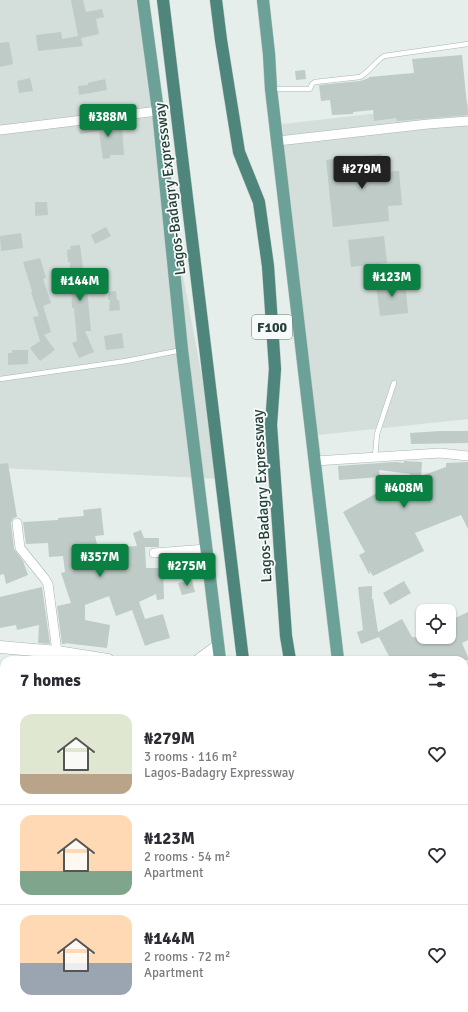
<!DOCTYPE html>
<html lang="en">
<head>
<meta charset="utf-8">
<style>
  :root { --surface:#fff; --page:#f2f2f3; --text:#2b2b33; --muted:#7c7c81; --line:#e1e1e2; --accent:#0b8043 }
  body { margin:0; font-family:Signika,sans-serif; background:var(--page); color:var(--text); height:100vh; display:flex; flex-direction:column; font-size:15px; white-space:nowrap }
  * { box-sizing:border-box; margin:0 }
  p { font-size:13px; color:var(--muted) }
  .icon { flex:none; width:22px; height:22px; fill:none; stroke:currentColor; stroke-width:2; stroke-linecap:round; stroke-linejoin:round }
  .map { position:relative; flex:1; overflow:hidden }
  .side { position:absolute; left:0px; top:656px; width:468px; height:356px; display:flex; flex-direction:column; background:var(--surface); border-radius:12px 12px 0 0; box-shadow:0 1px 3px #0004 }
  .side>* { flex:none }
  .fabs { position:absolute; left:416px; top:604px; display:grid; gap:8px }
  .fabs a { display:grid; place-items:center; width:40px; height:40px; border-radius:8px; background:var(--surface); box-shadow:0 1px 3px #0004; font-size:20px }
  .price { position:absolute; translate:-50% -34px; padding:0 9px; border-radius:4px; background:var(--accent); color:#fff; font-size:13px; line-height:26px; filter:drop-shadow(0 1px 2px #0008) }
  .price::after { content:''; position:absolute; left:50%; top:24px; width:12px; height:9px; margin-left:-6px; background:inherit; clip-path:polygon(0 0,100% 0,50% 100%) }
  .price.on { background:#222; color:#fff }
  ul { padding:0; list-style:none }
  li { display:flex; align-items:center; gap:12px; height:100px; padding:0 20px }
  li+li { border-top:1px solid var(--line) }
  li span { display:grid; place-items:center; flex:none; width:112px; height:80px; border-radius:12px; color:#555 }
  li>.icon { margin-inline-start:auto }
  span .icon { width:48px; height:48px; fill:#fffc; stroke-width:1 }
  li b { font-size:17px }
  h2 { display:flex; justify-content:space-between; align-items:center; height:48px; padding:0 20px; font-size:17px }
  .map>svg:first-child { display:block }
</style>
</head>
<body>
<div class="map">
<svg width="468" height="1012" viewBox="0 0 468 1012">
  <rect width="100%" height="100%" fill="#e5eeea"/>
  <!-- built -->
  <path fill="#d4deda" d="M0,0H136L168,195L221,479L0,468Z
    M468,103V419L309,436L282,124Z"/>
  <!-- building -->
  <path fill="#becbc7" d="M71,0H83L86,12L102,9L104,17L96,19L99,34L81,38L83,46L38,51L36,35L61,32L62,39L78,36Z
    M9,42L13,64L0,67V43Z
    M462,55L468,115L397,121L396,118L374,121L373,110L353,112V114L332,115L330,100L321,101L319,85L360,81L369,78V77L414,73L412,59Z
    M305,70L306,79L296,80L295,71Z
    M30,78L33,91L19,93L17,81Z
    M105,79L107,90L79,95L78,86L88,85V83Z
    M114,122L115,127L122,126L124,155H110V158L103,159L99,131L80,134L79,127Z
    M381,154L383,172L399,171L402,205L388,206L389,221L333,227L326,160Z
    M35,202H47L48,215L35,216Z
    M106,227L111,236L95,244L91,235Z
    M21,233L23,248L1,251L0,236Z
    M384,236L387,263L351,267L348,240Z
    M80,245L83,268H85L86,290L87,289L91,331H85L94,352L79,358L72,343L77,341L74,308H72L71,284H70V262H68L67,250L71,249L70,246Z
    M40,258L46,278L43,279L51,303L43,306L51,332L44,335L55,350L40,361L30,348L40,341L33,317L39,316L31,292L32,291L23,262Z
    M405,281L408,313L380,316L376,284Z
    M116,291L117,300H119L120,310L109,311L110,300H108V292Z
    M122,333L124,348L106,350L104,336Z
    M12,350H28V364L8,365V353H12Z
    M440,431H468V443L411,444L410,433Z
    M404,461L422,462L421,476L446,467V463L468,462V529L461,515L415,533L424,551L373,576L369,570L370,574H369L359,555L365,552L343,512L411,474L379,470L380,477L339,480L338,466L395,462L404,463Z
    M8,463L17,517L13,518L11,523L14,549L23,561L28,575L6,584L4,574L0,575V464Z
    M101,508L104,535L95,536L99,552L125,548V547L137,546L133,533L141,530L144,538H159V547H145L146,568H163L164,599L157,600L156,594L139,602L145,619L163,614L170,638L153,643L145,646L132,610L116,616L109,596L85,605V620L110,625L107,648L65,643V644H62L57,606L71,603L61,573L65,572L63,556L49,557L48,543L26,544L23,522L58,520V518L84,516L83,510Z
    M184,558L185,567L174,568L172,559Z
    M192,580L195,592L182,595L178,583Z
    M404,581L411,593L390,605L383,593Z
    M372,586V599H373L378,632L402,619L412,637H449V621L468,612V640L462,643L468,657V660H391L379,637L361,644L357,632L363,630L358,587Z
    M42,587L50,644L38,643L39,625L17,630L16,625L0,628V597Z"/>
  <g fill="none" stroke-linecap="round" stroke-linejoin="round">
    <!-- service casing -->
    <g stroke="#a8b6b2" stroke-width="5.5">
      <path id="service" d="M273,89H310L312,84L315,82L360,77C369,72 375,62 384,56L468,44
        M0,379L126,361L182,350
        M375,457L377,434L394,383"/>
    </g>
    <!-- minor casing -->
    <g stroke="#a8b6b2" stroke-width="10">
      <path id="minor" d="M0,130L158,111
        M278,141L428,124L468,121
        M315,461L440,453L468,456
        M17,523L20,548L45,579L48,584L57,652
        M154,553L207,549
        M464,714L468,711
        M0,779H4
        M464,912L468,923
        M0,923H4
        M0,990L4,988
        M126,1008L127,1012
        M461,1008L462,1012"/>
    </g>
    <!-- secondary casing -->
    <g stroke="#a4b9b3" stroke-width="13">
      <path id="secondary" d="M0,647L57,652L108,660
        M199,660L218,646"/>
    </g>
    <!-- primary casing -->
    <g stroke="#c2c9c8" stroke-width="13">
      <path id="primary" d="M143,0L158,111L182,350L220,660
        M263,0L269,54L271,89L338,660
        M263,1008V1012
        M378,1008V1012"/>
    </g>
    <!-- trunk casing -->
    <g stroke="#c2c9c8" stroke-width="13">
      <path id="trunk" d="M163,0L243,660
        M216,0L221,40L239,152L259,202L268,266L275,369L271,425L286,636L290,660
        M283,1008V1012
        M344,1008L345,1012"/>
    </g>
    <!-- service -->
    <use href="#service" stroke="#fff" stroke-width="4.5"/>
    <!-- minor -->
    <use href="#minor" stroke="#fff" stroke-width="9"/>
    <!-- secondary -->
    <use href="#secondary" stroke="#fff" stroke-width="12"/>
    <!-- primary -->
    <use href="#primary" stroke="#6ca197" stroke-width="12"/>
    <!-- trunk -->
    <use href="#trunk" stroke="#4f867c" stroke-width="12"/>
  </g>
  <g text-anchor="middle" dominant-baseline="central" stroke-width="3.5" stroke-linejoin="round" paint-order="stroke">
    <!-- shield labels -->
    <rect fill="#f6faf8" stroke="#647773" stroke-width="1" x="252" y="315" width="40" height="24" rx="3"/>
    <g font-size="14" font-weight="bold" fill="#253f3a">
      <text x="272" y="327">F100</text>
    </g>
    <!-- street labels -->
    <g font-size="15" fill="#253f3a" stroke="#f6faf8">
      <text transform="translate(170 189) rotate(-97)">Lagos-Badagry Expressway</text>
      <text transform="translate(262 496) rotate(-93)">Lagos-Badagry Expressway</text>
    </g>
  </g>
</svg>
<div class="fabs">
<a><svg class="icon" aria-label="locate" viewBox="0 0 24 24"><circle cx="12" cy="12" r="6"/><path d="M12 2v4M12 18v4M2 12h4M18 12h4"/></svg></a>
</div>
<b class="price" style="left:108px;top:138px">₦388M</b>
<b class="price on" style="left:362px;top:190px">₦279M</b>
<b class="price" style="left:392px;top:298px">₦123M</b>
<b class="price" style="left:80px;top:302px">₦144M</b>
<b class="price" style="left:404px;top:509px">₦408M</b>
<b class="price" style="left:100px;top:578px">₦357M</b>
<b class="price" style="left:187px;top:587px">₦275M</b>
<section class="side">
<h2>7 homes<svg class="icon" aria-label="filters" viewBox="0 0 24 24"><path d="M4 7h16M4 17h16"/><circle cx="9" cy="7" r="2"/><circle cx="15" cy="17" r="2"/></svg></h2>
<ul>
<li><span style="background:linear-gradient(#dfe7d0 75%,#b9a48a 0)"><svg class="icon" aria-label="home" viewBox="0 0 24 24"><path d="M3 11l9-7 9 7M6 9v11h12V9"/></svg></span><div><b>₦279M</b><p>3 rooms · 116 m²</p><p>Lagos-Badagry Expressway</p></div><svg class="icon" aria-label="heart" viewBox="0 0 24 24"><path d="M12 20l-8-8c-3-5 5-10 8-4 3-6 11-1 8 4z"/></svg></li>
<li><span style="background:linear-gradient(#ffd9b3 70%,#7fa58c 0)"><svg class="icon" aria-label="home" viewBox="0 0 24 24"><path d="M3 11l9-7 9 7M6 9v11h12V9"/></svg></span><div><b>₦123M</b><p>2 rooms · 54 m²</p><p>Apartment</p></div><svg class="icon" aria-label="heart" viewBox="0 0 24 24"><path d="M12 20l-8-8c-3-5 5-10 8-4 3-6 11-1 8 4z"/></svg></li>
<li><span style="background:linear-gradient(#ffd9b3 60%,#9aa5b1 0)"><svg class="icon" aria-label="home" viewBox="0 0 24 24"><path d="M3 11l9-7 9 7M6 9v11h12V9"/></svg></span><div><b>₦144M</b><p>2 rooms · 72 m²</p><p>Apartment</p></div><svg class="icon" aria-label="heart" viewBox="0 0 24 24"><path d="M12 20l-8-8c-3-5 5-10 8-4 3-6 11-1 8 4z"/></svg></li>
</ul>
</section>
</div>
</body>
</html>
